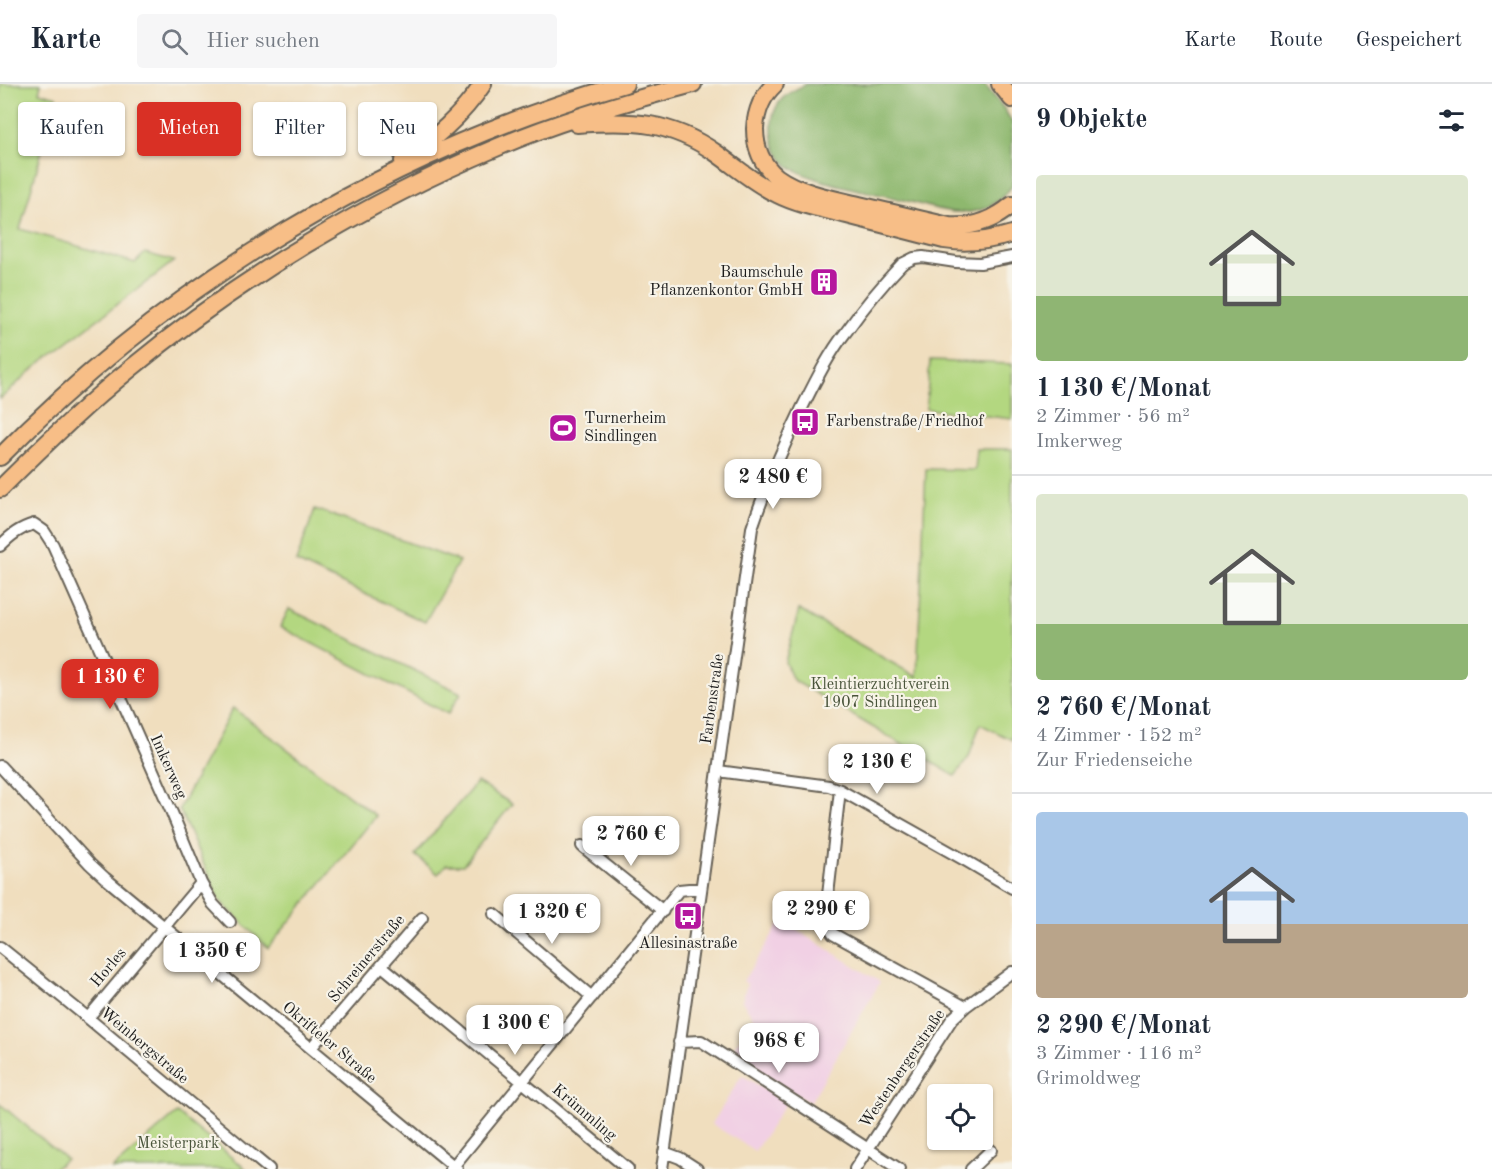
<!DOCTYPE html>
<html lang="de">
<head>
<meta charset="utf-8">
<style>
  :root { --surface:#fff; --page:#f6f6f7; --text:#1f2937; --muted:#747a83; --line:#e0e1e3; --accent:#d93025 }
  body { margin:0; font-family:"Old Standard TT",serif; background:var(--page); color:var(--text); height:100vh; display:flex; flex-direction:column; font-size:22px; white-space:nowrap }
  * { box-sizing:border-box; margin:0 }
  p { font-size:20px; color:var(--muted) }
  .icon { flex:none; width:33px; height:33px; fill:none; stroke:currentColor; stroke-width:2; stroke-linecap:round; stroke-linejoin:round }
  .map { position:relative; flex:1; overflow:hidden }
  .details { display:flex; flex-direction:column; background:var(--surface); width:480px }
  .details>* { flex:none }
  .hud { position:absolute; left:18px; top:18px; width:570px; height:54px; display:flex; gap:12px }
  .fabs { position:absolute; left:927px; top:1000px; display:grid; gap:12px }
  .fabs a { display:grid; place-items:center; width:66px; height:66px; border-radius:6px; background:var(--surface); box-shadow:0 2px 4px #0004; font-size:30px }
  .price { position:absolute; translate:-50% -51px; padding:0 14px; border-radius:12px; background:#fff; color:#222; font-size:20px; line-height:39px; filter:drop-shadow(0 2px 3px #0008) }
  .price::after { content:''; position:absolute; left:50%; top:36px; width:18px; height:14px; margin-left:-9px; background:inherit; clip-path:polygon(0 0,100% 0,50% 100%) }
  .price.selected { background:var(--accent); color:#fff }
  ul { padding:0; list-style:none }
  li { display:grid; align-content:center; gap:12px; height:318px; padding:0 24px }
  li+li { border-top:2px solid var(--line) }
  li span { display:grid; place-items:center; height:186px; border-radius:6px; color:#555 }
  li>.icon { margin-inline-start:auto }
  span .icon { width:108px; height:108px; fill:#fffc; stroke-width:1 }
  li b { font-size:26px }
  h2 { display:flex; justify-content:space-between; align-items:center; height:72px; padding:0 24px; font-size:26px }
  .tag { padding:0 21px; border-radius:6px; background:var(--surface); box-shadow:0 2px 4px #0004; font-size:21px; line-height:54px }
  .tag.selected { background:var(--accent); color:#fff }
  header { display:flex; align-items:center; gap:36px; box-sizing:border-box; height:84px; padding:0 30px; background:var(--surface); border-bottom:2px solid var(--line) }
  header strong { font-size:28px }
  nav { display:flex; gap:33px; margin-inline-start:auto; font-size:21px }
  .search { width:420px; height:54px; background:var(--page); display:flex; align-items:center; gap:15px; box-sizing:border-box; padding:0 21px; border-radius:6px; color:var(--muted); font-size:22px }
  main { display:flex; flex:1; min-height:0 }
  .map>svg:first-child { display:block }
</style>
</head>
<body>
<header>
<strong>Karte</strong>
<div class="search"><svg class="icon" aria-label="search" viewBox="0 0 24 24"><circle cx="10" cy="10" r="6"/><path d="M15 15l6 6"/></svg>Hier suchen</div>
<nav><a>Karte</a><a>Route</a><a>Gespeichert</a></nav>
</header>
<main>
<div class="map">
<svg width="1012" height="1085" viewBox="0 0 1012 1085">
  <rect width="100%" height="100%" fill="#f7f3e8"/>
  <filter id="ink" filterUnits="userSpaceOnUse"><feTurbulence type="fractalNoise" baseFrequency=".0167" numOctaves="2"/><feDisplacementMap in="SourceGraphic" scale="12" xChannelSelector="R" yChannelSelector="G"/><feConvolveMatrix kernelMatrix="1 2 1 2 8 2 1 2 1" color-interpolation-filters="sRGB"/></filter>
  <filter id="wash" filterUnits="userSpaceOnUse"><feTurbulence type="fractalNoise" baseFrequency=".008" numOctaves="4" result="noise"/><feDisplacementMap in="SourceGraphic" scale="24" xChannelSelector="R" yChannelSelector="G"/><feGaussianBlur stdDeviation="1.35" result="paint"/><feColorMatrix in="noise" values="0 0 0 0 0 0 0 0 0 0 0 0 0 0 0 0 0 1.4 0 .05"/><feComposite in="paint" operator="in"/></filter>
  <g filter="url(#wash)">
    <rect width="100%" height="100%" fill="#f0debe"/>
    <!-- built -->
    <path fill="#f1d0e4" d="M782,836L880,898L810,1019L729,970L738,957L760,943L742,917L747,900L743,897Z
      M742,991L786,1019L755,1067L712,1040Z"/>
    <!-- green -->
    <path fill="#b3d780" stroke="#687a4e" stroke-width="1.5" d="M0,0H41L39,8L57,13L20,145L135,179L145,169L174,177L33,285L0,315Z
      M930,277L1012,280V335L926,325Z
      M977,365H1012V656L980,640L969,673L955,692L793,596L785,578L799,526L917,593L926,385L975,386Z
      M315,425L459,477L425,538L296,478Z
      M289,525L461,609L448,630L280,543Z
      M233,624L376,732L268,864L220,817L179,725Z
      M477,698L512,720L463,781H446L438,790L415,771Z
      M0,1020L66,1075L54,1085H0Z
      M177,1029L246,1085H112Z"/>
    <!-- forest -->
    <path fill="#8eb86e" stroke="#556a45" stroke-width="1.5" d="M807,0H984L1005,26L1012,39V102C1003,114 990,124 975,127C968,129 960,128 953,128C933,125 914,118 895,114C867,107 812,98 790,83C770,67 765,33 783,14C790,7 798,4 807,0Z"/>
  </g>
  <g filter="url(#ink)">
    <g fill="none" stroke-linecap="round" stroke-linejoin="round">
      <!-- minor casing -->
      <g stroke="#666055" stroke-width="14">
        <path id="minor" d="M0,462C11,451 20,444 34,440L44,447L53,461L172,729L201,799L213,820L230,838
          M0,682L90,780L105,794L457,1085
          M718,687L829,702L840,706L968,778L1012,804
          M840,706L825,837L833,850L965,923
          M582,762L663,827
          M494,830L592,913
          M0,863L88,934L269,1085
          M382,882L628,1085
          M88,934L201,799
          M679,958L701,957L899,1085
          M311,964L422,834
          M664,1068L680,1074L697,1085
          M451,1085L679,806L689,805H701
          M662,1085L752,444C766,402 783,363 802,324C815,298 828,271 846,248C863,224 882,201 902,180L914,174L923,173L956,178L980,179L1012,173
          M855,1085L952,935L965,923L1012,888
          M971,1085L991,1066"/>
      </g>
      <!-- highway casing -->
      <g stroke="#666055" stroke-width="20">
        <path id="highway" d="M775,0C762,12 756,27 755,45C755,63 762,81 777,93C799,109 833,115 859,121C889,128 919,135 949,142C973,144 993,137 1012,121
          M1000,0L1012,15
          M577,40C632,36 670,37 716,69C736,83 755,100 777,110C799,121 823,125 847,131C879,139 912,148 944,156C968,160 989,157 1012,150
          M403,77C435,54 461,33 483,0
          M0,373C172,197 389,67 625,0
          M0,405C42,363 84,322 130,285C240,194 367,118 498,63C561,36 627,17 693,0"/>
      </g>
      <!-- minor -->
      <use href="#minor" stroke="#fff" stroke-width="10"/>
      <!-- highway -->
      <use href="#highway" stroke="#f7be87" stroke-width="16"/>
    </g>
  </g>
  <!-- icons -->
  <defs>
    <g id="building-square" transform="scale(1.5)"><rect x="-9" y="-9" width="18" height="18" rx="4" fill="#b5179e" stroke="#f7f3e8"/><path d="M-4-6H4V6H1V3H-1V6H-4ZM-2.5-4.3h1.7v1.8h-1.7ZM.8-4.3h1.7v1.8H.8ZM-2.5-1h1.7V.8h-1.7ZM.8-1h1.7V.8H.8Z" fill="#fff"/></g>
    <g id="bus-square" transform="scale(1.5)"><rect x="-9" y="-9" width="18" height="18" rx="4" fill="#b5179e" stroke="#f7f3e8"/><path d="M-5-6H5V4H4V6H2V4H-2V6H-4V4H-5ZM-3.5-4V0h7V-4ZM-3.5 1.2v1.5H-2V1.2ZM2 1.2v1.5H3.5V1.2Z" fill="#fff"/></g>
    <g id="stadium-square" transform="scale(1.5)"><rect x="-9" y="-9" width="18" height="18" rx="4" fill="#b5179e" stroke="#f7f3e8"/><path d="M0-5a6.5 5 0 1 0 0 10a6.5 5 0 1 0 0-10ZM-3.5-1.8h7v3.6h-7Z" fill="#fff"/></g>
  </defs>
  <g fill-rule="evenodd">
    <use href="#building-square" x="824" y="198"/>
    <use href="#bus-square" x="805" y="338"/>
    <use href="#stadium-square" x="563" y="344"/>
    <use href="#bus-square" x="688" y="832"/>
  </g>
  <g text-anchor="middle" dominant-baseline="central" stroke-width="4.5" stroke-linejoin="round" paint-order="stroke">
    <!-- poi labels -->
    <g font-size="16" fill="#1c1c1c" stroke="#f7f3e8" text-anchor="start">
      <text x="803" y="189" text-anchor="end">Baumschule<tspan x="803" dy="18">Pflanzenkontor GmbH</tspan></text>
      <text x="584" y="335">Turnerheim<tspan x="584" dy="18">Sindlingen</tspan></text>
      <text x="826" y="338">Farbenstraße/Friedhof</text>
      <text x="688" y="860" text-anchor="middle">Allesinastraße</text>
    </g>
    <!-- park labels -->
    <g font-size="16" fill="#49543a" stroke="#f7f3e8">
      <text x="880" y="601">Kleintierzuchtverein<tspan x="880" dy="18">1907 Sindlingen</tspan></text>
      <text x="178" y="1060">Meisterpark</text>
    </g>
    <!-- street labels -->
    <g font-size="16" fill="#1c1c1c" stroke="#f7f3e8">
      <text transform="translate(713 615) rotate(-82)">Farbenstraße</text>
      <text transform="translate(168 683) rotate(66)">Imkerweg</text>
      <text transform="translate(367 875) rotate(-50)">Schreinerstraße</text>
      <text transform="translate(109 884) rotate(-50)">Horles</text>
      <text transform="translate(329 959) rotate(40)">Okrifteler Straße</text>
      <text transform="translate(144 962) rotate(40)">Weinbergstraße</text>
      <text transform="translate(903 985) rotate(-56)">Westenbergerstraße</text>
      <text transform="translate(584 1029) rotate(40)">Krümmling</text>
    </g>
  </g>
</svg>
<div class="fabs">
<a><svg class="icon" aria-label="locate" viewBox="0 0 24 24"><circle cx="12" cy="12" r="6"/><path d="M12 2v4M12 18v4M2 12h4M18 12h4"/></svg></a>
</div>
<b class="price" style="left:773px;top:426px">2 480 €</b>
<b class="price selected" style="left:110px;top:626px">1 130 €</b>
<b class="price" style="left:877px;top:711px">2 130 €</b>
<b class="price" style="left:631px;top:783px">2 760 €</b>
<b class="price" style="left:821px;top:858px">2 290 €</b>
<b class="price" style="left:552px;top:861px">1 320 €</b>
<b class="price" style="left:212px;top:900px">1 350 €</b>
<b class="price" style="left:515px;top:972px">1 300 €</b>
<b class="price" style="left:779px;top:990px">968 €</b>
<div class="hud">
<a class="tag">Kaufen</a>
<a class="tag selected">Mieten</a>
<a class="tag">Filter</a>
<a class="tag">Neu</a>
</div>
</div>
<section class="details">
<h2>9 Objekte<svg class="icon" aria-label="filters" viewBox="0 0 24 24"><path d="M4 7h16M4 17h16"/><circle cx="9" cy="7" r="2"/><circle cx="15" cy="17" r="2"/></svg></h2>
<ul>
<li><span style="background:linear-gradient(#dfe7d0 65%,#8fb573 0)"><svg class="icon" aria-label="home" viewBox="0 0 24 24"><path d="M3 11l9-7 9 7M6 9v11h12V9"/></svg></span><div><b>1 130 €/Monat</b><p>2 Zimmer · 56 m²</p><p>Imkerweg</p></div></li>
<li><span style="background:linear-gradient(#dfe7d0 70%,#8fb573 0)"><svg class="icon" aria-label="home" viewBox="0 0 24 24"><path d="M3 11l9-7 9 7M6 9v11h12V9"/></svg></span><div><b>2 760 €/Monat</b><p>4 Zimmer · 152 m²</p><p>Zur Friedenseiche</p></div></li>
<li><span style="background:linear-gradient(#a9c7e8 60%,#b9a48a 0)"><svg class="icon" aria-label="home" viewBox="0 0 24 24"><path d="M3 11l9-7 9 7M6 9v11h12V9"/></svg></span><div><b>2 290 €/Monat</b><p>3 Zimmer · 116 m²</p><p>Grimoldweg</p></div></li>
</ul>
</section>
</main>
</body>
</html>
